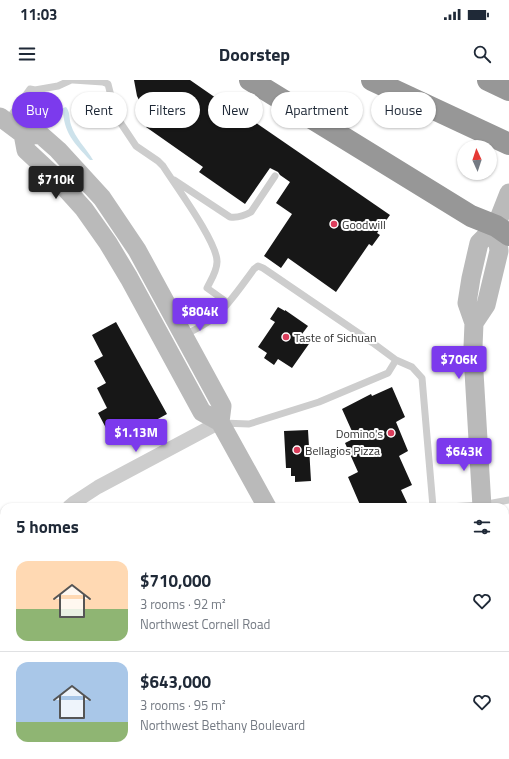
<!DOCTYPE html>
<html lang="en">
<head>
<meta charset="utf-8">
<style>
  :root { --surface:#fff; --page:#f2f2f3; --text:#1f2937; --muted:#747a83; --line:#e0e1e3; --accent:#7c3aed }
  body { margin:0; font-family:"Titillium Web",sans-serif; background:var(--page); color:var(--text); height:100vh; display:flex; flex-direction:column; font-size:15px; white-space:nowrap }
  * { box-sizing:border-box; margin:0 }
  p { font-size:13px; color:var(--muted) }
  .icon { flex:none; width:22px; height:22px; fill:none; stroke:currentColor; stroke-width:2; stroke-linecap:round; stroke-linejoin:round }
  .map { position:relative; flex:1; overflow:hidden }
  .panel { position:absolute; left:0px; top:423px; width:509px; height:256px; display:flex; flex-direction:column; background:var(--surface); border-radius:12px 12px 0 0; box-shadow:0 1px 3px #0004 }
  .panel>* { flex:none }
  .guide { position:absolute; left:12px; top:12px; width:485px; height:36px; display:flex; gap:8px }
  .needle { width:26px; rotate:357deg }
  .fabs { position:absolute; left:457px; top:60px; display:grid; gap:8px }
  .fabs a { display:grid; place-items:center; width:40px; height:40px; border-radius:50%; background:var(--surface); box-shadow:0 1px 3px #0004; font-size:20px }
  .price { position:absolute; translate:-50% -34px; padding:0 9px; border-radius:4px; background:var(--accent); color:#fff; font-size:13px; line-height:26px; filter:drop-shadow(0 1px 2px #0008) }
  .price::after { content:''; position:absolute; left:50%; top:24px; width:12px; height:9px; margin-left:-6px; background:inherit; clip-path:polygon(0 0,100% 0,50% 100%) }
  .price.current { background:#222; color:#fff }
  ul { padding:0; list-style:none }
  li { display:flex; align-items:center; gap:12px; height:100px; padding:0 16px }
  li+li { border-top:1px solid var(--line) }
  li span { display:grid; place-items:center; flex:none; width:112px; height:80px; border-radius:12px; color:#555 }
  li>.icon { margin-inline-start:auto }
  span .icon { width:48px; height:48px; fill:#fffc; stroke-width:1 }
  li b { font-size:17px }
  h2 { display:flex; justify-content:space-between; align-items:center; height:48px; padding:0 16px; font-size:17px }
  .pill { padding:0 14px; border-radius:18px; background:var(--surface); box-shadow:0 1px 3px #0004; font-size:14px; line-height:36px }
  .pill.current { background:var(--accent); color:#fff }
  .status { display:flex; justify-content:space-between; align-items:center; height:28px; padding:0 20px; background:var(--surface); direction:ltr }
  .status svg { height:11px; fill:currentColor }
  header { display:flex; justify-content:space-between; align-items:center; height:52px; padding:0 16px; background:var(--surface); font-size:18px; font-weight:700 }
  .map>svg:first-child { display:block }
</style>
</head>
<body>
<div class="status"><b>11:03</b><svg viewBox="0 0 49 12"><path d="M0 12V9h3v3zM5 12V6h3v6zM10 12V3h3v9zM15 12V0h3v12zM26 1h20v11H26zM47 4h2v5h-2z"/></svg></div>
<header><svg class="icon" aria-label="menu" viewBox="0 0 24 24"><path d="M4 6h16M4 12h16M4 18h16"/></svg>Doorstep<svg class="icon" aria-label="search" viewBox="0 0 24 24"><circle cx="10" cy="10" r="6"/><path d="M15 15l6 6"/></svg></header>
<div class="map">
<svg width="509" height="679" viewBox="0 0 509 679">
  <rect width="100%" height="100%" fill="#fff"/>
  <!-- water -->
  <path fill="#cde2eb" d="M66,27C70,31 69,39 71,45C75,58 86,68 93,80H90C74,63 63,52 63,28Z"/>
  <!-- building -->
  <path fill="#171717" d="M134,0H190L239,34L240,32L390,135L377,153L380,155L372,166L369,164L336,212L288,178L281,188L264,176L292,134L276,123L290,102L280,95L278,92L270,88L245,124L199,92L203,87L146,47L150,41L142,29L143,28L137,16Z
    M278,227L285,231V230L308,246L302,254L311,261L292,288L278,279L274,285L264,278L267,273L258,267L275,242L270,239Z
    M116,242L167,334L114,363L98,333L107,328L97,308L106,303L94,281L103,276L92,255Z
    M392,307L405,337L396,342L408,371L399,376L412,405L401,410L409,427H361L348,397L358,392L345,363L355,358L342,329L371,314L372,316Z
    M308,350L311,401L295,402V396H291V388H286L284,351Z"/>
  <g fill="none" stroke-linecap="round" stroke-linejoin="round">
    <!-- lane -->
    <path stroke="#cdcdcd" stroke-width="7" d="M73,0L103,2L108,4L112,20L120,42L136,66L158,81L163,86C175,105 218,163 217,182C217,191 211,200 207,208L228,223
      M7,41L30,9L35,10L58,6L71,0
      M174,100L230,137C238,138 244,136 251,132L275,96
      M184,255C195,250 207,244 216,236C231,222 242,205 254,189L258,186L263,188L373,263L396,280L388,293L319,322L249,344L222,343
      M396,280L412,287L422,298L433,427
      M448,427L482,425L509,420
      M0,484L4,489
      M64,675V679
      M229,675L231,679"/>
    <!-- street -->
    <path stroke="#cdcdcd" stroke-width="14" d="M69,427L75,422L98,407L220,342
      M0,503L4,500
      M336,679L354,675"/>
    <!-- secondary -->
    <path stroke="#bababa" stroke-width="19" d="M0,37L23,54L41,55L58,70L102,118L137,170L222,326L220,342
      M23,54L26,70L56,98L84,129L108,163L129,198L202,332L220,342L267,427
      M474,243L486,225L499,171L496,146
      M482,427L474,292L473,267L474,243L467,223L471,198L479,163L496,146L509,113
      M505,611L509,612"/>
    <!-- highway -->
    <path stroke="#979797" stroke-width="22" d="M250,0L471,136L496,146L509,155
      M372,0L509,64
      M488,0L509,10"/>
  </g>
  <!-- markers -->
  <g fill="#db3e5c" stroke="#fff" stroke-width="1.5">
    <circle cx="334" cy="144" r="4"/>
    <circle cx="286" cy="257" r="4"/>
    <circle cx="391" cy="353" r="4"/>
    <circle cx="297" cy="370" r="4"/>
  </g>
  <g text-anchor="middle" dominant-baseline="central" stroke-width="4" stroke-linejoin="round" paint-order="stroke">
    <!-- poi labels -->
    <g font-size="12" fill="#303030" stroke="#fff" text-anchor="start">
      <text x="342" y="144">Goodwill</text>
      <text x="294" y="257">Taste of Sichuan</text>
      <text x="383" y="353" text-anchor="end">Domino's</text>
      <text x="305" y="370">Bellagios Pizza</text>
    </g>
  </g>
</svg>
<div class="fabs">
<a><svg class="needle" viewBox="-14 -14 28 28"><path d="M0-13l5 13h-10z" fill="#e53935"/><path d="M0 13l5-13h-10z" fill="#747a83"/></svg></a>
</div>
<b class="price current" style="left:56px;top:120px">$710K</b>
<b class="price" style="left:200px;top:252px">$804K</b>
<b class="price" style="left:459px;top:300px">$706K</b>
<b class="price" style="left:136px;top:373px">$1.13M</b>
<b class="price" style="left:464px;top:392px">$643K</b>
<div class="guide">
<a class="pill current">Buy</a>
<a class="pill">Rent</a>
<a class="pill">Filters</a>
<a class="pill">New</a>
<a class="pill">Apartment</a>
<a class="pill">House</a>
</div>
<section class="panel">
<h2>5 homes<svg class="icon" aria-label="filters" viewBox="0 0 24 24"><path d="M4 7h16M4 17h16"/><circle cx="9" cy="7" r="2"/><circle cx="15" cy="17" r="2"/></svg></h2>
<ul>
<li><span style="background:linear-gradient(#ffd9b3 60%,#8fb573 0)"><svg class="icon" aria-label="home" viewBox="0 0 24 24"><path d="M3 11l9-7 9 7M6 9v11h12V9"/></svg></span><div><b>$710,000</b><p>3 rooms · 92 m²</p><p>Northwest Cornell Road</p></div><svg class="icon" aria-label="heart" viewBox="0 0 24 24"><path d="M12 20l-8-8c-3-5 5-10 8-4 3-6 11-1 8 4z"/></svg></li>
<li><span style="background:linear-gradient(#a9c7e8 75%,#8fb573 0)"><svg class="icon" aria-label="home" viewBox="0 0 24 24"><path d="M3 11l9-7 9 7M6 9v11h12V9"/></svg></span><div><b>$643,000</b><p>3 rooms · 95 m²</p><p>Northwest Bethany Boulevard</p></div><svg class="icon" aria-label="heart" viewBox="0 0 24 24"><path d="M12 20l-8-8c-3-5 5-10 8-4 3-6 11-1 8 4z"/></svg></li>
</ul>
</section>
</div>
</body>
</html>
